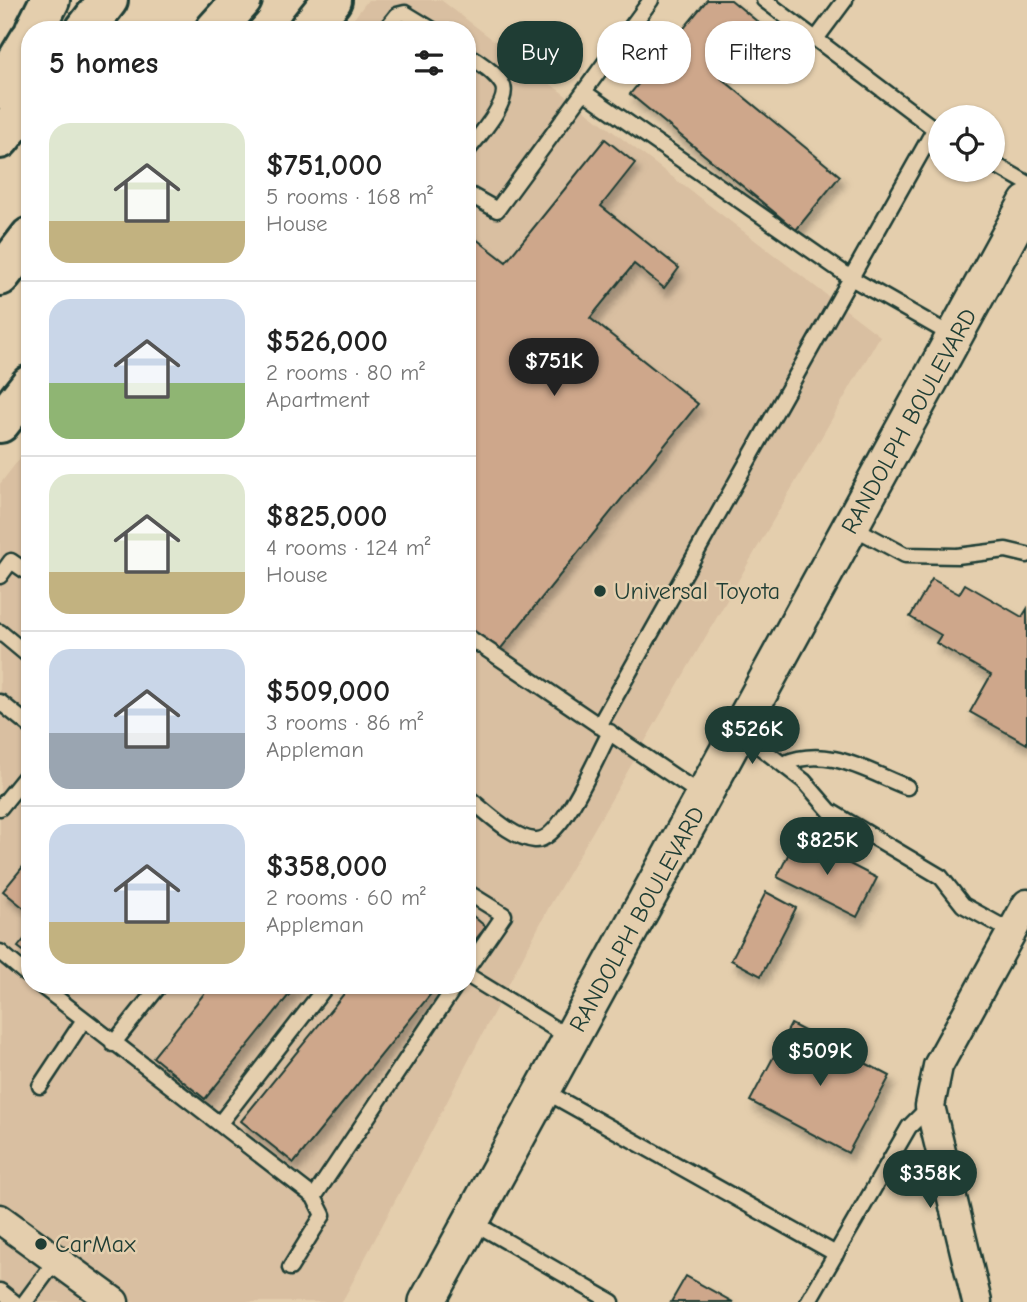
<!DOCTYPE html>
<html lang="en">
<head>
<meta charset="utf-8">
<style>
  :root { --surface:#fff; --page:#f2f2f2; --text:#222; --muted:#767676; --line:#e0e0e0; --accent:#1f3d34 }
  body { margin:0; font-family:"Comic Neue",sans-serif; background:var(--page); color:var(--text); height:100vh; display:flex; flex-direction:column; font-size:26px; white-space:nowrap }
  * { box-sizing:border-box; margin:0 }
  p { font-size:23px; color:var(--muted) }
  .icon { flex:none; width:38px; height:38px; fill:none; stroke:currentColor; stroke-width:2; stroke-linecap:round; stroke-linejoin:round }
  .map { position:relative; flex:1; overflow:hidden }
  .side { position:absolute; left:21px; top:21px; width:455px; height:973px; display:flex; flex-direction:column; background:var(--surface); border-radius:28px; box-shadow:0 2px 5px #0004 }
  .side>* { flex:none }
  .guide { position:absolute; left:497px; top:21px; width:424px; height:63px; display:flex; gap:14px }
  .fabs { position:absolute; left:928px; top:105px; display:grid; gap:14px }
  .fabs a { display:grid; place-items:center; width:77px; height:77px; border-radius:50%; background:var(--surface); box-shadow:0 2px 5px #0004; font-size:35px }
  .price { position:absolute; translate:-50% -60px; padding:0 16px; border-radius:24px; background:var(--accent); color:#fff; font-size:23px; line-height:46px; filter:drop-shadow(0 2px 4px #0008) }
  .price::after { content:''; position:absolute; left:50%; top:42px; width:21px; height:16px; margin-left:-10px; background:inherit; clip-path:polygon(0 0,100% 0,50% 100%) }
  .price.active { background:#222; color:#fff }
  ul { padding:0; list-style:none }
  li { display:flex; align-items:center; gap:21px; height:175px; padding:0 28px }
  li+li { border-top:2px solid var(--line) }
  li span { display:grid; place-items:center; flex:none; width:196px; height:140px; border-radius:21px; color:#555 }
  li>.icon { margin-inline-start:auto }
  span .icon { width:84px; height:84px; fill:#fffc; stroke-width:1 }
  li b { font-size:30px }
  h2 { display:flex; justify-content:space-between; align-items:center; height:84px; padding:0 28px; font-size:30px }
  .chip { padding:0 24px; border-radius:28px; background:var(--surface); box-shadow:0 2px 5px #0004; font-size:24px; line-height:63px }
  .chip.active { background:var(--accent); color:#fff }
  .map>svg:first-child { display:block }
</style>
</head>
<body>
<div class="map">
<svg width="1027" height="1302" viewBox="0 0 1027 1302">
  <defs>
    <filter id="shadow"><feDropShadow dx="4.5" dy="8" stdDeviation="3.5" flood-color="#0004"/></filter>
  </defs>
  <rect width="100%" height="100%" fill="#e4cead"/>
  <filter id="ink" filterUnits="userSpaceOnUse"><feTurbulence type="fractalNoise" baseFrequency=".0143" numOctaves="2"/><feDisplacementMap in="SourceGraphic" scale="14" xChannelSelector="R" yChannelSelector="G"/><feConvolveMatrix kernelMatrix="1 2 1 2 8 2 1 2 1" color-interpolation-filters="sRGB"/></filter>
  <g filter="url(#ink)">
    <!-- built -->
    <path fill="#d9bfa1" d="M368,0H441L880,336L549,907L342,1302H0V484L30,445V985H467V30H345Z"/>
    <!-- building -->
    <path fill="#cea78b" stroke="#1f3d34" stroke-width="2" filter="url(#shadow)" d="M707,0H731L764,27L721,78L840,176L796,230L630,94Z
      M605,139L635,163L601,206L679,268L664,288L634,264L590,318L698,404L498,652L467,627V232L506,262Z
      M932,579L959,594L965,584L1022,617L1027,609V744L970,712L991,675L936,643L941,635L910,617Z
      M797,837L877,878L857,917L777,877Z
      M30,858V913L3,891Z
      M766,892L796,908L761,976L731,960Z
      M467,911L486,927L467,950Z
      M30,932V956L18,947Z
      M211,985H297L205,1099L153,1057Z
      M351,985H438L294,1163L241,1121Z
      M791,1024L890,1076L848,1153L750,1101Z
      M686,1276L733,1302H671Z"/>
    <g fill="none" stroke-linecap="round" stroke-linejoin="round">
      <!-- service casing -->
      <g stroke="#1f3d34" stroke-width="19">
        <path id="service" d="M764,0L940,133
          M385,30L397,15L405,13L433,30
          M816,39L845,0
          M467,54C479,63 494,71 502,84C512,100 478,137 467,151
          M584,92L851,278L953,336
          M992,163L1027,183
          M467,193L497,210L651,0
          M851,526L905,555L957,556L1006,550L1027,555
          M0,576L11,561L30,574
          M0,632L30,657
          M467,636L703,796
          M0,702L30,726
          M599,726L934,130
          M739,731L804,781L830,811L941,877L963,905L1012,932
          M782,764C828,745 864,770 907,787
          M467,797C486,811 511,838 535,840C561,843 598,754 610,732
          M0,808L30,771
          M467,892L504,915L467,969
          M0,952L30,977
          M467,975L570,1038
          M40,985L314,1197L323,1215L290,1268
          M113,1044L160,985
          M40,1086L83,1021
          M543,1090L836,1254
          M220,1123L327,985
          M314,1197L456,985
          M471,1221L612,1302
          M0,1291L14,1302
          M25,1302L56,1260
          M808,1302L909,1127L930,1106"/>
      </g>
      <!-- minor casing -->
      <g stroke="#1f3d34" stroke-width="33">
        <path id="minor" d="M0,1219L114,1302
          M977,1302L930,1106L938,1066L1027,904"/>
      </g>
      <!-- tertiary casing -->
      <g stroke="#1f3d34" stroke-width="40">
        <path id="tertiary" d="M427,1302L1027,203"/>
      </g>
      <!-- secondary casing -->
      <g stroke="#1f3d34" stroke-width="44">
        <path id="secondary" d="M308,30L332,0
          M0,423L30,385"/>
      </g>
      <!-- motorway casing -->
      <g stroke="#1f3d34" stroke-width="44">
        <path id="motorway" d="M35,30L50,0
          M85,30L108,0
          M215,30L242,0
          M0,89L30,39
          M0,139L30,101
          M0,276L30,237"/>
      </g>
      <!-- service -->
      <use href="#service" stroke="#e4cead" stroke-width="14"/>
      <!-- minor -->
      <use href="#minor" stroke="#e4cead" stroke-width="28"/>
      <!-- tertiary -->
      <use href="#tertiary" stroke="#e4cead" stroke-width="35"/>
      <!-- secondary -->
      <use href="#secondary" stroke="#e4cead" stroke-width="38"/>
      <!-- motorway -->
      <use href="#motorway" stroke="#e4cead" stroke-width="38"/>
    </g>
  </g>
  <!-- markers -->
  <g fill="#1f3d34" stroke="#e4cead" stroke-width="2.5">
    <circle cx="600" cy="591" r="7"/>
    <circle cx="41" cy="1244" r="7"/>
  </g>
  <g text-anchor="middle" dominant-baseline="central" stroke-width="5" stroke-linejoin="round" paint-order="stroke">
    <!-- street labels -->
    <g font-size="24" fill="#1f3d34" stroke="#e4cead">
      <text transform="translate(909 421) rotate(-61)">RANDOLPH BOULEVARD</text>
      <text transform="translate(637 919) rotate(-61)">RANDOLPH BOULEVARD</text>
    </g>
    <!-- poi labels -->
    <g font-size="24" fill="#1f3d34" stroke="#e4cead" text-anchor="start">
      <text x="614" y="591">Universal Toyota</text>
      <text x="55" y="1244">CarMax</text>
    </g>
  </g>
</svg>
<div class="fabs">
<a><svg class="icon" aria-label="locate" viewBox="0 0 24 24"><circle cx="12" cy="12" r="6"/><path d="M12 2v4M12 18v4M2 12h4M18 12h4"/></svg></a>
</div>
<b class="price active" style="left:554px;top:398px">$751K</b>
<b class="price" style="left:752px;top:766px">$526K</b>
<b class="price" style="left:827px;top:877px">$825K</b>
<b class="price" style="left:820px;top:1088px">$509K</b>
<b class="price" style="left:930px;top:1210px">$358K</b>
<div class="guide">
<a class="chip active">Buy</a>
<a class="chip">Rent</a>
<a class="chip">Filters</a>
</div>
<section class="side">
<h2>5 homes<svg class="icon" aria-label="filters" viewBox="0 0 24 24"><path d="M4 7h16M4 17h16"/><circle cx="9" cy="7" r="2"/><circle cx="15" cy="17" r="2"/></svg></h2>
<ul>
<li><span style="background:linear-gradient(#dfe7d0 70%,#c2b280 0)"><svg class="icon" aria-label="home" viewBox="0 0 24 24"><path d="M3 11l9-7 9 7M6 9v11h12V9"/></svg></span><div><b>$751,000</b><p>5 rooms · 168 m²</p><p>House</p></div></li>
<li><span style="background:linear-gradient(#c9d6e8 60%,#8fb573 0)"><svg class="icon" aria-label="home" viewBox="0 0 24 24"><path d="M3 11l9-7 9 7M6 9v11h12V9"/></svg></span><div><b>$526,000</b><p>2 rooms · 80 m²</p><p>Apartment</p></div></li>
<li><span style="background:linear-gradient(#dfe7d0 70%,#c2b280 0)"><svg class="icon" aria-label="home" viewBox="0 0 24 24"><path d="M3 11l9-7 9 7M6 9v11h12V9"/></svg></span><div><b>$825,000</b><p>4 rooms · 124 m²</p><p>House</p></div></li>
<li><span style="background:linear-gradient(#c9d6e8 60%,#9aa5b1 0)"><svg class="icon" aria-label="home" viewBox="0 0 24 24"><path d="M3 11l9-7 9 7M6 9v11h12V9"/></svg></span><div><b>$509,000</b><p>3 rooms · 86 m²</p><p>Appleman</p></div></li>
<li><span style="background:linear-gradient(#c9d6e8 70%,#c2b280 0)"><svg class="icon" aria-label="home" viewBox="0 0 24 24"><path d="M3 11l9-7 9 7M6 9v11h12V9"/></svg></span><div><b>$358,000</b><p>2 rooms · 60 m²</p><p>Appleman</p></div></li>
</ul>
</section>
</div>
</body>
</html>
